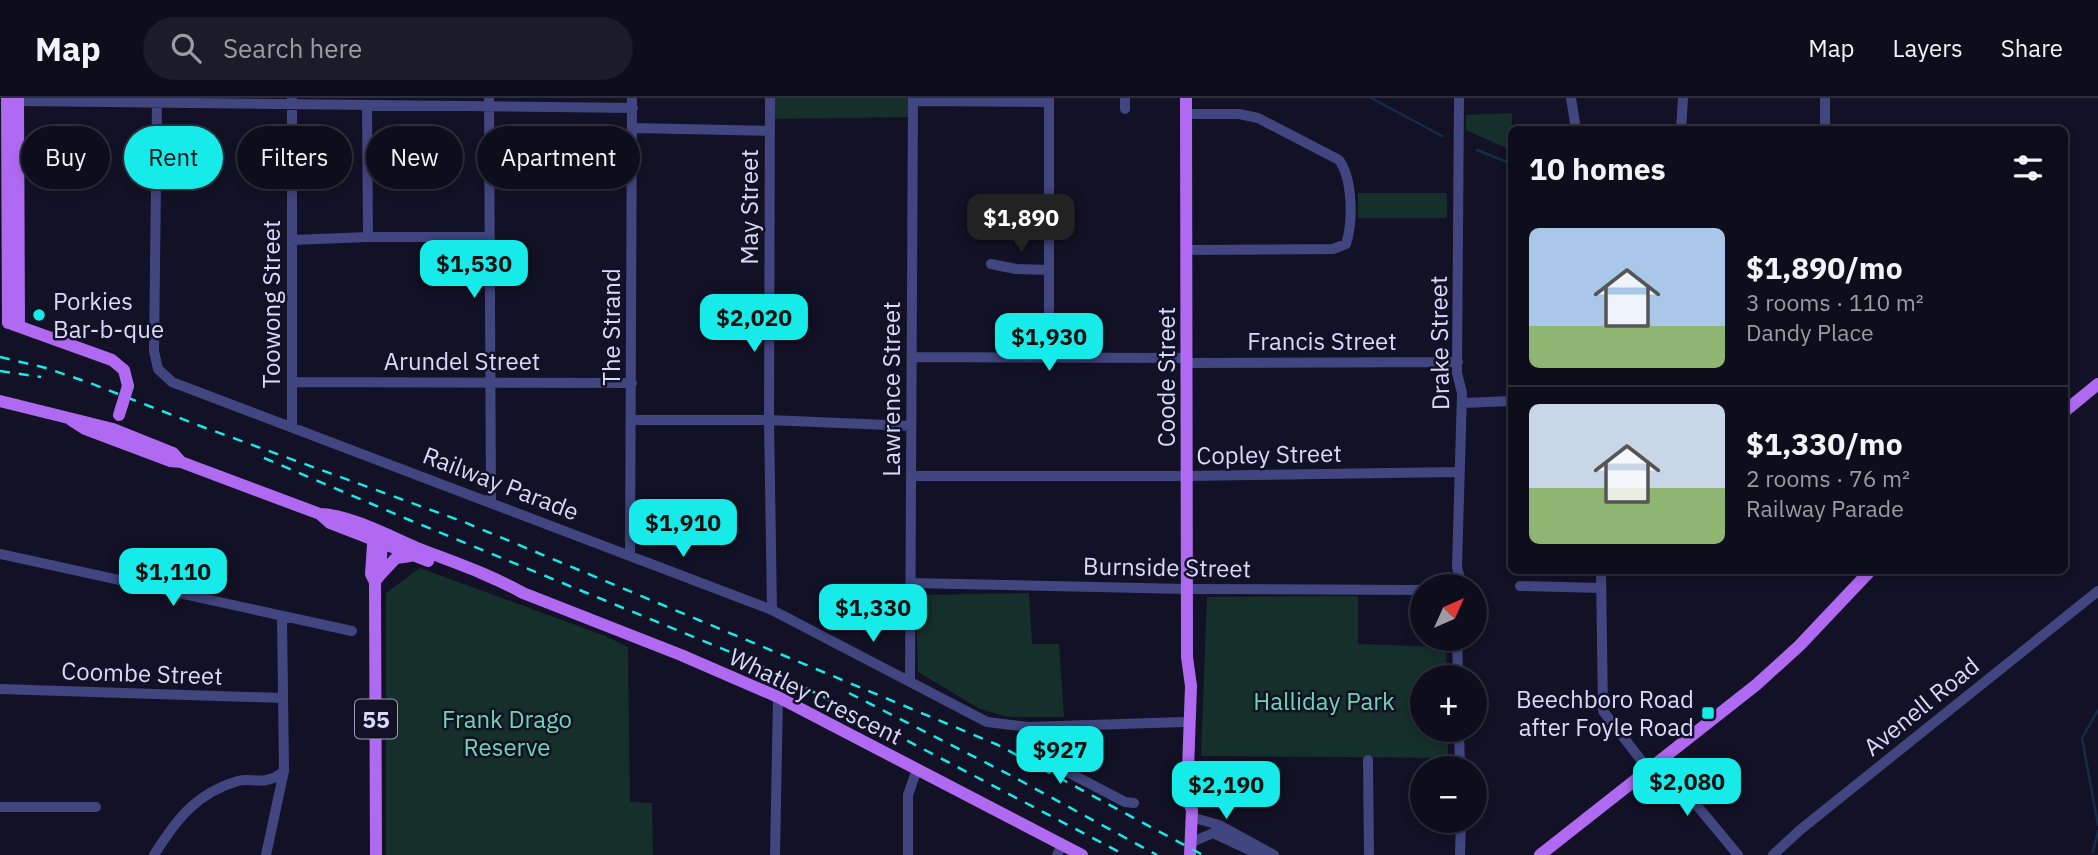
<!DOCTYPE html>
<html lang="en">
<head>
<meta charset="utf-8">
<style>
  :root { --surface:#0e0d1c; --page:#1c1b29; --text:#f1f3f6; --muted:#9b9ca3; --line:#2e2d3b; --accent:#16ebe9 }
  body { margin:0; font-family:"IBM Plex Sans",sans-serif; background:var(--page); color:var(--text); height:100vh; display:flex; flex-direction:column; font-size:26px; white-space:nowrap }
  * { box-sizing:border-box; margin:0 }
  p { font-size:23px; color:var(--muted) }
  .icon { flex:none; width:38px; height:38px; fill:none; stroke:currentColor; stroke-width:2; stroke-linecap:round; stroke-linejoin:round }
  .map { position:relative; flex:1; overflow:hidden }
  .panel { position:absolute; left:1508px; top:28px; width:560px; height:448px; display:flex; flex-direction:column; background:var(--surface); border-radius:10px; box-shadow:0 4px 10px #0003,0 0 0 2px var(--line) }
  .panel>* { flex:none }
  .guide { position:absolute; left:21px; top:28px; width:665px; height:63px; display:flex; gap:14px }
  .needle { width:46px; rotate:45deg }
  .buttons { position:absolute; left:1410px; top:476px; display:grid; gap:14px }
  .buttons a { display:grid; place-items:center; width:77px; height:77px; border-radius:50%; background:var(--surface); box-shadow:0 4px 10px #0003,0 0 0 2px var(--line); font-size:35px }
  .price { position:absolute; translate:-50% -60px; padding:0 16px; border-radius:14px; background:var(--accent); color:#111; font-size:23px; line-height:46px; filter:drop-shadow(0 2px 4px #0008) }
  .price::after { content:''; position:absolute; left:50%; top:42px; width:21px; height:16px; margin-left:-10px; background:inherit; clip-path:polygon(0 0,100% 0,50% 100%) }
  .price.on { background:#222; color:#fff }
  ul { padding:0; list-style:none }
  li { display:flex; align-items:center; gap:21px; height:175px; padding:0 21px }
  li+li { border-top:2px solid var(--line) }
  li span { display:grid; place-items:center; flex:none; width:196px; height:140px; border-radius:10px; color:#555 }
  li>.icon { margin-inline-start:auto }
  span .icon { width:84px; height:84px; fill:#fffc; stroke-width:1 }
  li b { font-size:30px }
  h2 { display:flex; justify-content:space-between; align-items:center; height:84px; padding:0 21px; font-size:30px }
  .tag { padding:0 24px; border-radius:32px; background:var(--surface); box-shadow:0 4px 10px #0003,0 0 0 2px var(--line); font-size:24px; line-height:63px }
  .tag.on { background:var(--accent); color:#111 }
  header { display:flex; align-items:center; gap:42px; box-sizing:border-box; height:98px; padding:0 35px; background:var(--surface); border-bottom:2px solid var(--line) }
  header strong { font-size:33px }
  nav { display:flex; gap:38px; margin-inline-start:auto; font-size:24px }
  .search { width:490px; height:63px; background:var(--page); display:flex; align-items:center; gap:18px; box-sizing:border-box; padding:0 24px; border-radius:38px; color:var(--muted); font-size:26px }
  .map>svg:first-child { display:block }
</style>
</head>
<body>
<header>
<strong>Map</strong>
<div class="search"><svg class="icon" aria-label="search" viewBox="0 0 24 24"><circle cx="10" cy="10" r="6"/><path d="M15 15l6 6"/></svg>Search here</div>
<nav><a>Map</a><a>Layers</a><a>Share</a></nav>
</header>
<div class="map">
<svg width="2098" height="757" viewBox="0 0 2098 757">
  <rect width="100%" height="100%" fill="#131125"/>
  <!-- green -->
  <path fill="#152f2b" d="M770,0H913V19L770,21Z
    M1512,15L1511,52L1466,32V17Z
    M1358,95H1447V120H1358Z
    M420,470L603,537L628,549L630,704L652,705L653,757H386V495Z
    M1029,495L1032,546H1059L1064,619H1008L980,611L918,574L916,497Z
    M1358,498V546L1446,549L1447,579H1423V632H1448V660L1201,658L1207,499Z"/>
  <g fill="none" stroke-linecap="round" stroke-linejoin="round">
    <!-- stream -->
    <path stroke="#132d48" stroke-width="2.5" d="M1371,0L1442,38
      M1477,52L1512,66
      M2098,612L2082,640L2098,727
      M2093,754L2098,733"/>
    <!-- minor -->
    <path stroke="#414580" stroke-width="10" d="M157,0L154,253L158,271L172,284L772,512L987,624L1028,629L1183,624
      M489,0L491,403
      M770,0L769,322L772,512
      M1459,0L1457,275L1462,295L1457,469L1460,481L1459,488
      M1571,0L1576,32
      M18,3L633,10
      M913,3L1049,4
      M367,7L368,139
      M1125,11V0
      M633,30L770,33
      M1681,32L1683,0
      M1825,32V0
      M292,142L368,139H489
      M1186,152L1333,151L1346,146C1353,125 1353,81 1339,62L1258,20L1239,16H1186
      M991,166L1016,171L1049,172
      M912,259L1187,260
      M1049,260V0
      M1187,265L1458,264
      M292,284L632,285
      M1462,305L1512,303
      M632,322H769L911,328
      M292,328V1
      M911,378H1187L1458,374
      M0,456L352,533
      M630,457L632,0
      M1601,472L1603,613L1648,671
      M911,485L1187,491L1423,492
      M1520,488L1601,490
      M1457,541L1458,579
      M910,582L913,0
      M0,591L282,600
      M1028,629L1030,649L1041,660L1125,704L1134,705
      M1459,632L1460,670
      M1368,662L1369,757
      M1660,663L1738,757
      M0,709H96
      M1191,719L1219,727L1274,757
      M1190,745L1213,735L1260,757
      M154,757C176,722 196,695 238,683C248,680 260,685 270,681C275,680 280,676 284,673
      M266,757L284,673L282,518
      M775,757L778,599
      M908,757V697L917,671
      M1057,757L1062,747
      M1460,757L1461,723
      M1773,757L1800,732L2098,493"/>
    <!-- major -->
    <path stroke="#b06af2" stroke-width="12" d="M7,0L8,225
      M18,0L19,228
      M1186,0L1187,559L1191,588L1187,699L1192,712L1190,757
      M12,226L112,262L124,272L128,288
      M0,303L113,331L173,355L181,364
      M2065,313L2098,286
      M71,322L85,331L170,363L181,364L320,416C350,417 389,438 417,450C453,464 489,476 523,495L681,557L778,599L1082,757
      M320,416L330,425L428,463
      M374,432L371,476L375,484L376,757
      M380,477L396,460L410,458
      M377,481L380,477L382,441
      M1540,757L1756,587L1799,548L1871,472"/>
    <!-- rail -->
    <path stroke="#16ebe9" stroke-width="2.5" stroke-dasharray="10 9" stroke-linecap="butt" d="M0,259L46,270L90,285L203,329L464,424L998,647L1203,757
      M0,273L41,279
      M264,360L407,421L740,558L826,600L1125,757
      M849,595L1010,677L1157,757"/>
    <!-- major-bridge -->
    <path stroke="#b06af2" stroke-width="12" d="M119,317L128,288"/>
  </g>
  <!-- markers -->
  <g fill="#16ebe9" stroke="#131125" stroke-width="2.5">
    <circle cx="39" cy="217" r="7"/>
    <rect x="1701" y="608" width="14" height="14" rx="3.5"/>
  </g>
  <g text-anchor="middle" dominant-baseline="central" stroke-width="5" stroke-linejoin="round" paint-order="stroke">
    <!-- shield labels -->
    <rect fill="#131125" stroke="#9e9dbc" stroke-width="2" x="355" y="601.5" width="42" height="39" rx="5"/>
    <g font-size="23" font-weight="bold" fill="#d9d9fc">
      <text x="376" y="621">55</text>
    </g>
    <!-- street labels -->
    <g font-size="24" fill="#d9d9fc" stroke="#131125">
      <text transform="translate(749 109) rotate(-90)">May Street</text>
      <text transform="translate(271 206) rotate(-90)">Toowong Street</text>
      <text transform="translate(611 229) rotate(-90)">The Strand</text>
      <text x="1322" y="243">Francis Street</text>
      <text transform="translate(1439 245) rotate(-91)">Drake Street</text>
      <text x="462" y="263">Arundel Street</text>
      <text transform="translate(1166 279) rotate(-90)">Coode Street</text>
      <text transform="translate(891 291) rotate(-90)">Lawrence Street</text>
      <text transform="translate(1269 356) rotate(-1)">Copley Street</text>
      <text transform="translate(501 385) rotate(21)">Railway Parade</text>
      <text transform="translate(1167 469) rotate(1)">Burnside Street</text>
      <text transform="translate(142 575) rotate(2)">Coombe Street</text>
      <text transform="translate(816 598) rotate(26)">Whatley Crescent</text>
      <text transform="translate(1921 608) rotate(-39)">Avenell Road</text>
    </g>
    <!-- poi labels -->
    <g font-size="24" fill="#d9d9fc" stroke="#131125" text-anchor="start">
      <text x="53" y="203">Porkies<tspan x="53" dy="28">Bar-b-que</tspan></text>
      <text x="1694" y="601" text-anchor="end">Beechboro Road<tspan x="1694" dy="28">after Foyle Road</tspan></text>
    </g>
    <!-- park labels -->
    <g font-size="24" fill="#6bd6af" stroke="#131125">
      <text x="1324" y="603">Halliday Park</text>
      <text x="507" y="621">Frank Drago<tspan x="507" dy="28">Reserve</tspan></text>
    </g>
  </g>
</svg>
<div class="buttons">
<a><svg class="needle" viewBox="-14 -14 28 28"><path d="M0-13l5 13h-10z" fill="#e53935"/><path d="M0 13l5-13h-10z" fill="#9b9ca3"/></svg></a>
<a>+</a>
<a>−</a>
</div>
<b class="price on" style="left:1021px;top:156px">$1,890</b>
<b class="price" style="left:474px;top:202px">$1,530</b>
<b class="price" style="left:754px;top:256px">$2,020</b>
<b class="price" style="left:1049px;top:275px">$1,930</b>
<b class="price" style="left:683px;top:461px">$1,910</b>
<b class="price" style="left:173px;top:510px">$1,110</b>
<b class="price" style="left:873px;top:546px">$1,330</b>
<b class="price" style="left:1060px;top:688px">$927</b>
<b class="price" style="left:1687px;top:720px">$2,080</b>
<b class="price" style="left:1226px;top:723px">$2,190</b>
<div class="guide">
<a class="tag">Buy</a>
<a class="tag on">Rent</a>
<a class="tag">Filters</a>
<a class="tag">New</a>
<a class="tag">Apartment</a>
</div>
<section class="panel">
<h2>10 homes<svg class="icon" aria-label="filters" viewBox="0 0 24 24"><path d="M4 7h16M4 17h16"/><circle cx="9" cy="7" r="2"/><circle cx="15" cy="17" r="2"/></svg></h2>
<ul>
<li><span style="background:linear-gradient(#a9c7e8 70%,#8fb573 0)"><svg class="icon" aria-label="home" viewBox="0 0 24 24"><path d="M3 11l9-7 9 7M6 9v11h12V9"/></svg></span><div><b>$1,890/mo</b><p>3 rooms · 110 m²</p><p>Dandy Place</p></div></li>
<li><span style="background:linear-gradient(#c9d6e8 60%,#8fb573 0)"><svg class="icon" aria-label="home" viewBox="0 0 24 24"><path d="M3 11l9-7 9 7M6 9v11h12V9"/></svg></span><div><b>$1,330/mo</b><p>2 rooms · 76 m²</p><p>Railway Parade</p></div></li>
</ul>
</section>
</div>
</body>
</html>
